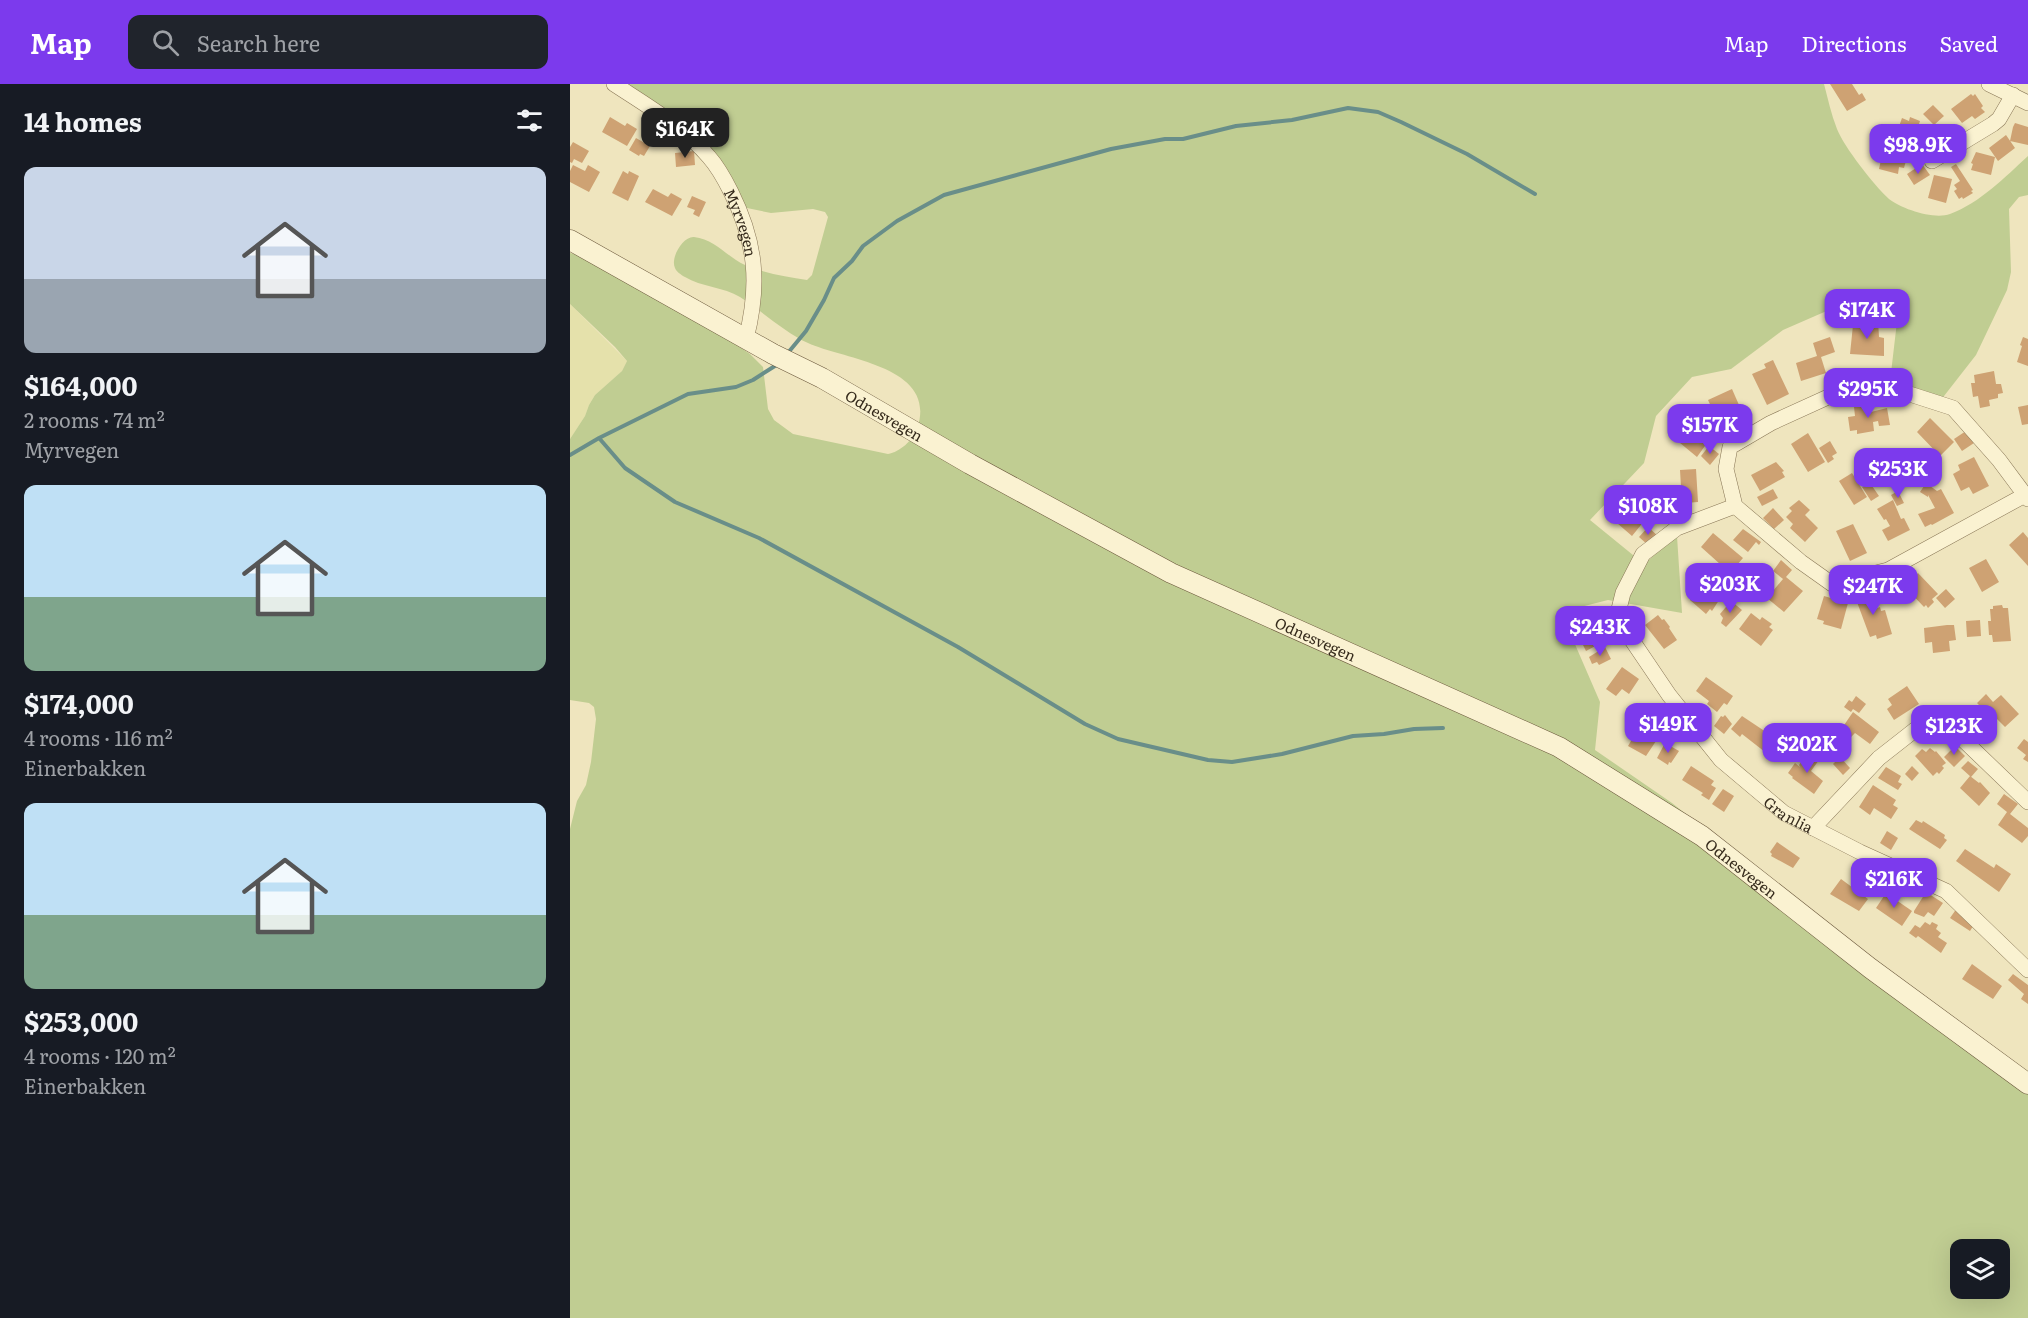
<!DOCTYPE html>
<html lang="en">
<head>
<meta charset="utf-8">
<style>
  :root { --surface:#171b24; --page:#20242c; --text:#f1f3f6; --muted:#9ea1a6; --accent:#7c3aed }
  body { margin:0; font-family:Literata,serif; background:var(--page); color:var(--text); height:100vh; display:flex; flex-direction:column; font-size:22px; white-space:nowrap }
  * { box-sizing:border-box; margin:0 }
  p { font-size:20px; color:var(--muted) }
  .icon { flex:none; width:33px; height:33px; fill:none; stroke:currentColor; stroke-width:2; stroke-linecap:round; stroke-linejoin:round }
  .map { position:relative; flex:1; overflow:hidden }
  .drawer { display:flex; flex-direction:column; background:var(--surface); width:570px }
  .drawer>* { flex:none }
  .buttons { position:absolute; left:1380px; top:1155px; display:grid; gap:12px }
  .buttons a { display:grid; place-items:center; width:60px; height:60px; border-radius:12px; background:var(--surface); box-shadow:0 6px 24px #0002; font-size:30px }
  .price { position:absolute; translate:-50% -51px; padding:0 14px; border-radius:12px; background:var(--accent); color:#fff; font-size:20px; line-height:39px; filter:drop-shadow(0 2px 3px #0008) }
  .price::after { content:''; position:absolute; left:50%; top:36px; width:18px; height:14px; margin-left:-9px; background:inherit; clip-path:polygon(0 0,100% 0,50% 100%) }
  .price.selected { background:#222; color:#fff }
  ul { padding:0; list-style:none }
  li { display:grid; align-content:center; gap:12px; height:318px; padding:0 24px }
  li span { display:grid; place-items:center; height:186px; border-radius:12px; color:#555 }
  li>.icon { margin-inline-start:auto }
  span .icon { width:108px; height:108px; fill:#fffc; stroke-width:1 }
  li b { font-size:26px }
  h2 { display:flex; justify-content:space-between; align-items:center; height:72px; padding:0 24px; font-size:26px }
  header { display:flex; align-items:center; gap:36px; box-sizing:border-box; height:84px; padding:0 30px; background:var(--accent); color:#fff }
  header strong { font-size:28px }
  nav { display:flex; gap:33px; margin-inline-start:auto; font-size:21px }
  .search { width:420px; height:54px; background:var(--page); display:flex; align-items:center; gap:15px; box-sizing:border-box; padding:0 21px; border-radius:12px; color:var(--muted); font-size:22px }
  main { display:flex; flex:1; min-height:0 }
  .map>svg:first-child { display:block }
</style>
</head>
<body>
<header>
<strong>Map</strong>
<div class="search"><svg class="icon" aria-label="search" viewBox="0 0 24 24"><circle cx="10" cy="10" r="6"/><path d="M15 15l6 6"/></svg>Search here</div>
<nav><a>Map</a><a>Directions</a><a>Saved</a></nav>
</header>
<main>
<section class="drawer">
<h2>14 homes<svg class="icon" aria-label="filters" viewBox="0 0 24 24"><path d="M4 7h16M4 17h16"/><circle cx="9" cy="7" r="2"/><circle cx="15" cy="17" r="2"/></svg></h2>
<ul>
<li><span style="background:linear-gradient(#c9d6e8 60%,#9aa5b1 0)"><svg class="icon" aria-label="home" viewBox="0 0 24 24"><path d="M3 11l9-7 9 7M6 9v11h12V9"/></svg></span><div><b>$164,000</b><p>2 rooms · 74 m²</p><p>Myrvegen</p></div></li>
<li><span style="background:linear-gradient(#bfe0f5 60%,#7fa58c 0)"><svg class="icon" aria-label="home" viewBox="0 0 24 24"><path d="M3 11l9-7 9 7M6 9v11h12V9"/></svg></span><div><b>$174,000</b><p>4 rooms · 116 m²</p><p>Einerbakken</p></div></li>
<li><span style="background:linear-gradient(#bfe0f5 60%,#7fa58c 0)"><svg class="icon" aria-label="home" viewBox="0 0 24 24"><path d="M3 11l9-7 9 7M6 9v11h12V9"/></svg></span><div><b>$253,000</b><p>4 rooms · 120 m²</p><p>Einerbakken</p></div></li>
</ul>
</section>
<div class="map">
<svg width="1458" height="1234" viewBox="0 0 1458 1234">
  <rect width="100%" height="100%" fill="#efe5be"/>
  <!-- farmland -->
  <path fill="#e5e1ab" d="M0,220L57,277L52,287L25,311L19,321L15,332L0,355Z"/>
  <!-- green -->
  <path fill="#c0cd92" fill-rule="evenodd" d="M44,0H1254C1258,15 1261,30 1267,45C1274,63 1304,101 1319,115C1332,125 1364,136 1380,130C1410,119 1435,93 1458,72V111L1449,113L1439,125L1441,188L1437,206L1406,271L1367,321L1319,306L1328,229L1291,212L1213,246L1161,285L1122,293L1086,332L1074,379L1020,436L1074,480L1107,452L1112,529L1038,516L991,528L1030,618L1025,666L1102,719L1269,852L1384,937L1410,953L1458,989V1234H0V745L7,717L16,701L21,678L26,635L24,623L19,619L0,616V355L15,332L19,321L25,311L52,287L57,277L45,263L0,220V169L8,171L150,249L180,270L193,283L198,325L204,336L223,350L318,370C330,368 343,356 347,345C369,282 275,276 238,259C214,248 192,227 170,213C154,203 131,203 115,193C111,191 106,187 105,184C100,174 113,152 124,153C145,155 157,173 175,181C194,189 217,193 237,196L242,191L258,133L255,128L243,125L201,129L177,124L135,65ZM1390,1166H1430V1204H1390Z"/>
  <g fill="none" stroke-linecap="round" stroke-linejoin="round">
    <!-- stream -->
    <path stroke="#698e89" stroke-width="4" d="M217,270L236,247L254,216L264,194L282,177L293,162L327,137L374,111L541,65L595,55H613L666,42L722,36L778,24L808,28L831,38L897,70L965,110
      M29,354L55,384L105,418L189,454L388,563L515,640L548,655L638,676L662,678L712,670L783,652L814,650L844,645L873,644
      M0,371L29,354L118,310L166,303L183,296L208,280"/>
  </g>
  <!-- building -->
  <path fill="#cea273" d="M1260,0H1282L1289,11L1292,9L1296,16L1277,27Z
    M1401,10L1403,12L1405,10L1413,22L1411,24L1415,28L1405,35L1402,32L1392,39L1381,25Z
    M1363,21L1374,32L1364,41L1353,30Z
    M40,33L55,42L57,39L67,45L57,62L32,48Z
    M1340,33L1350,37L1349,40L1354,42L1350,53L1346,52L1343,58L1326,51L1332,34L1339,37Z
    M1445,39L1458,43V61L1440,57L1443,43Z
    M1436,51L1445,64L1428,77L1419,64Z
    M66,54L80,62L74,72L70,70L69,72L59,66Z
    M3,58L19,67L12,79L4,75L2,79L0,78V63Z
    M124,67L125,81L106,83L105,69Z
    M1313,67L1337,73L1334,84L1329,83L1328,90L1309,85Z
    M1406,68L1425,73L1421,91L1401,86L1403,80L1401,79Z
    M1352,80L1360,91L1344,101L1337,90Z
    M1386,80L1403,106L1401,107L1403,109L1393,115L1392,113L1389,115L1384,107L1387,105L1384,101L1390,97L1381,83Z
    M3,81L15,87L18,81L30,88L19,108L0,98V87Z
    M53,87L58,90L59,87L69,92L58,117L42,109Z
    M1364,91L1382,95L1376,119L1358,114Z
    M83,105L98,113L101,109L112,115L102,132L75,118Z
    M122,112L136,118L129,133L123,130L125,126L117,123Z
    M1300,235L1308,236L1309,253L1314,254V272L1280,270L1283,241L1299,242Z
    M1260,253L1265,268L1251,273L1256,289L1231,297L1226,279L1247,272L1243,259Z
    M1453,253L1458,255V282L1447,278L1452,262L1450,261Z
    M1203,276L1219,310L1197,321L1182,290L1196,284L1194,280Z
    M1424,287L1426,300H1431L1433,309L1428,310V314L1419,316L1420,322L1410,324L1408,312L1403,313L1401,299H1405L1404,291Z
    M1162,305L1169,321L1146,333L1138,316Z
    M1300,321L1301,328L1317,324L1320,341L1309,342L1308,337L1303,338L1304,347L1287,350V346L1280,347L1278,333L1285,332L1284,323Z
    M1458,321V340L1452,341L1448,323Z
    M1175,322L1181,333L1167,340L1162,329Z
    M1360,334L1384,358L1370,372L1347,348Z
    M1111,339L1120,345L1122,342L1134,351L1132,355L1137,359L1127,373L1104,354L1108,349L1105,346Z
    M1396,347L1404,359L1392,367L1384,355Z
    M1238,349L1255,378L1238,388L1221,360Z
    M1260,357L1267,369L1262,372L1264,375L1258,379L1249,364Z
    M1139,362L1149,370L1140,381L1131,372Z
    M1331,365L1345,380L1325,399L1311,384Z
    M1404,373L1419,402L1403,410L1399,403L1391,407L1383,390L1390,386L1388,381Z
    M1206,378L1214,387L1212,388L1215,393L1190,407L1181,391Z
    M1126,385L1128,418L1101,420L1100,404L1111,403L1110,386Z
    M1282,389L1297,413L1284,421L1269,397Z
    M1300,399L1309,412L1301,417L1292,403Z
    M1356,399L1367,407L1371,405L1384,429L1362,441L1361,440L1355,443L1348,430L1365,424L1358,411V413L1350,408Z
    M1203,405L1208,414L1192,422L1187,413Z
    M1328,407L1334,419L1327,422L1321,411Z
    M1229,416L1240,426L1235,431L1248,444L1235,458L1220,444L1223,440L1216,433L1222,427L1219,424Z
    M1323,416L1331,435L1334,434L1340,446L1318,457L1312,446L1320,442L1316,435L1314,436L1307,425Z
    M1064,419L1079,431L1062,452L1047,439Z
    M1111,424L1116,437L1103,442L1099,429Z
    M1203,424L1214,436L1204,445L1193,434Z
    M1283,440L1297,469L1280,477L1266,447Z
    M1078,443L1088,452L1079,462L1069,453Z
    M1173,445L1191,458L1189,461L1186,458L1178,468L1163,456Z
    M1453,448L1458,454V482L1439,461Z
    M1143,449L1173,474L1160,489L1131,463Z
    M1416,475L1429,498L1412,508L1399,484Z
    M1211,476L1222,486L1216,493L1233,507L1214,528L1197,514L1213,495L1203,487Z
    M1146,486L1158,496L1151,505L1138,495Z
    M1348,489L1368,510L1362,515L1364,518L1358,524L1356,521L1354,523L1334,502Z
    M1137,496L1153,510L1142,527L1140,525L1136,530L1120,516L1121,514L1116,509L1124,499L1130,504Z
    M1297,505L1305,525L1310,523L1311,527L1315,526L1322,550L1307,555L1306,551L1300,553L1284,510Z
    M1376,505L1385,515L1375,524L1366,514Z
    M1254,512L1278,519L1271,545L1253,540L1254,537L1247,535Z
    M1161,517L1172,526L1156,543L1151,539L1153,534L1150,530Z
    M1432,521L1433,524H1438L1441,557L1423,558L1422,551H1419L1418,537H1421L1420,525H1423V522Z
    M1032,522L1038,534L1026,540L1020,528Z
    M1181,529L1190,536L1192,533L1202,540L1199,543L1203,546L1191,562L1169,545Z
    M1017,530L1031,559L1016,567L1001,537Z
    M1088,531L1092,536L1094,535L1100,543L1099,544L1107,556L1094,565L1075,541Z
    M1410,536L1411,552L1397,553L1396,537Z
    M1377,541H1384L1386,556L1379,557L1380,567L1363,569L1362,558L1355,559L1354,544Z
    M1035,563L1041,575L1029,581L1027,578L1022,580L1019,573Z
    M1052,583L1069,595L1059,610L1052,605L1046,612L1036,605Z
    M1136,593L1163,612L1157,621L1154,619L1147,628L1137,620L1139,617L1126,607Z
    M1337,602L1349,620L1324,636L1317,625L1322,621L1318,615Z
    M1416,610L1423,618L1431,611L1449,630L1435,643L1417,625L1415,624L1413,625L1407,619Z
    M1286,612L1296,620L1289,629L1283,625L1281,628L1274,623L1279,616L1282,618Z
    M1283,628L1309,648L1300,660L1285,649L1280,654L1270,647Z
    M1155,631L1162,640L1154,650L1144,642L1151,632L1153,633Z
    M1172,632L1205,654L1195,668L1172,650L1170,653L1161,645Z
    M1064,638L1088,654L1076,672L1058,662L1064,652L1061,654L1057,652Z
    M1454,655L1458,658V678L1453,675L1456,671L1447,664Z
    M1095,659L1109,667L1101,679L1099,678L1098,681L1087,674Z
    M1385,662L1395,672L1384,683L1374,673Z
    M1360,664L1365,668L1366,667L1376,679L1372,682L1374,684L1369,690L1367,688L1363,692L1345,672L1352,665L1356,668Z
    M1239,668L1249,676L1241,687L1253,697L1244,710L1222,694L1223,693L1218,689L1225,679L1230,683L1229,681Z
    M1270,673L1280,684L1273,691L1263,680Z
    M1398,677L1408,685L1401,693L1391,684Z
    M1121,682L1144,697L1141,701L1146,704L1139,716L1131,711L1133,709L1112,696Z
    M1342,682L1349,689L1342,697L1335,690Z
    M1316,683L1331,692L1328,698L1332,700L1328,706L1308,694Z
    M1400,692L1409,699L1410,698L1420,709L1409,722L1390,704Z
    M1303,701L1326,716L1323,721L1328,724L1321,735L1304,724L1300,731L1289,723Z
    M1153,705L1164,712L1154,728L1142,720Z
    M1434,710L1448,720L1440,730L1458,744V752L1452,759L1428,741L1437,728L1427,720Z
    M1346,736L1352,739L1353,737L1375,751L1374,754L1377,756L1370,765L1339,745Z
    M1317,747L1328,754L1321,766L1310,759Z
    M1207,758L1230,774L1223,784L1201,772L1202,770L1200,768Z
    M1395,765L1424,784L1426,780L1441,790L1429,808L1386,777Z
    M1271,795L1298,815L1289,827L1260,810Z
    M1356,808L1373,819L1364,832L1358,828L1354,833L1344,829V827Z
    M1316,809L1342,827L1332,842L1306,824Z
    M1387,824L1405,839L1400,847L1380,834Z
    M1355,838L1360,841L1362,838L1368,841L1366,845L1371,849L1368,853L1377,859L1371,869L1348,852L1346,854L1339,849L1345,841L1350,844Z
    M1402,880L1432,902L1423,915L1392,895Z
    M1443,890L1458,901V920L1451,915L1454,910L1438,896Z"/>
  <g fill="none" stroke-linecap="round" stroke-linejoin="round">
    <!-- street casing -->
    <g stroke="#887656" stroke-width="16">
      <g id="street">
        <path id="s1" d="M44,0C76,21 114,43 139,73C148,83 155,96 161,108C186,158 190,200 176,255"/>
        <path d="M1419,0L1458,19"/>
        <path d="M1362,77L1423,40L1429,35L1443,11"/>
        <path d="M1455,411L1318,486L1262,500L1231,478L1165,422L1156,385L1160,363L1201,339L1269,308L1324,305L1383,324L1429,376L1458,415"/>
        <path id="s2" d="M1165,422L1107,444L1073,470L1053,509L1049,525L1053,543L1099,611L1151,676L1214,729L1290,768L1376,807L1458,886"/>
        <path d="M1243,744L1309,674L1346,645L1367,637L1381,644L1458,718"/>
      </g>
    </g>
    <!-- secondary casing -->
    <g stroke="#69563a" stroke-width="21">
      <g id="secondary">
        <path id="s3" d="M0,156L203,270L252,294L400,380L601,489L989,663L1132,752L1300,884L1458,1000"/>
      </g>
    </g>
    <!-- street -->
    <use href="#street" stroke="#faf2d1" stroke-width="15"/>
    <!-- secondary -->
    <use href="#secondary" stroke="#faf2d1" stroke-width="20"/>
  </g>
  <g text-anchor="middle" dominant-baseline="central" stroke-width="6" stroke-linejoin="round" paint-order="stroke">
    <!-- street labels -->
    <g font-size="15" fill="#362b1c" stroke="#f6efce">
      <text stroke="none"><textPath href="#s1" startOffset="194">Myrvegen</textPath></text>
      <text stroke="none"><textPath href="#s3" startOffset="360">Odnesvegen</textPath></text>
      <text stroke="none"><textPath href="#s3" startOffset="846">Odnesvegen</textPath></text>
      <text stroke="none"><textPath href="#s2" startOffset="436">Granlia</textPath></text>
      <text stroke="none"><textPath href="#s3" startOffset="1332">Odnesvegen</textPath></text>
    </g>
  </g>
</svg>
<div class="buttons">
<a><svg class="icon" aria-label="layers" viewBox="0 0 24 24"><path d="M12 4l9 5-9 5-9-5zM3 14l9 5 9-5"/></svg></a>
</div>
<b class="price selected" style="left:115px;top:75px">$164K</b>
<b class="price" style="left:1348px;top:91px">$98.9K</b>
<b class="price" style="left:1297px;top:256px">$174K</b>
<b class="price" style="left:1298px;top:335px">$295K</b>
<b class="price" style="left:1140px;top:371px">$157K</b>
<b class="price" style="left:1328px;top:415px">$253K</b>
<b class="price" style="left:1078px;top:452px">$108K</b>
<b class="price" style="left:1160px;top:530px">$203K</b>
<b class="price" style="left:1303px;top:532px">$247K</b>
<b class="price" style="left:1030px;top:573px">$243K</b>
<b class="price" style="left:1098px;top:670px">$149K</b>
<b class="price" style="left:1384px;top:672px">$123K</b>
<b class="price" style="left:1237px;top:690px">$202K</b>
<b class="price" style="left:1324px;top:825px">$216K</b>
</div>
</main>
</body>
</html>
